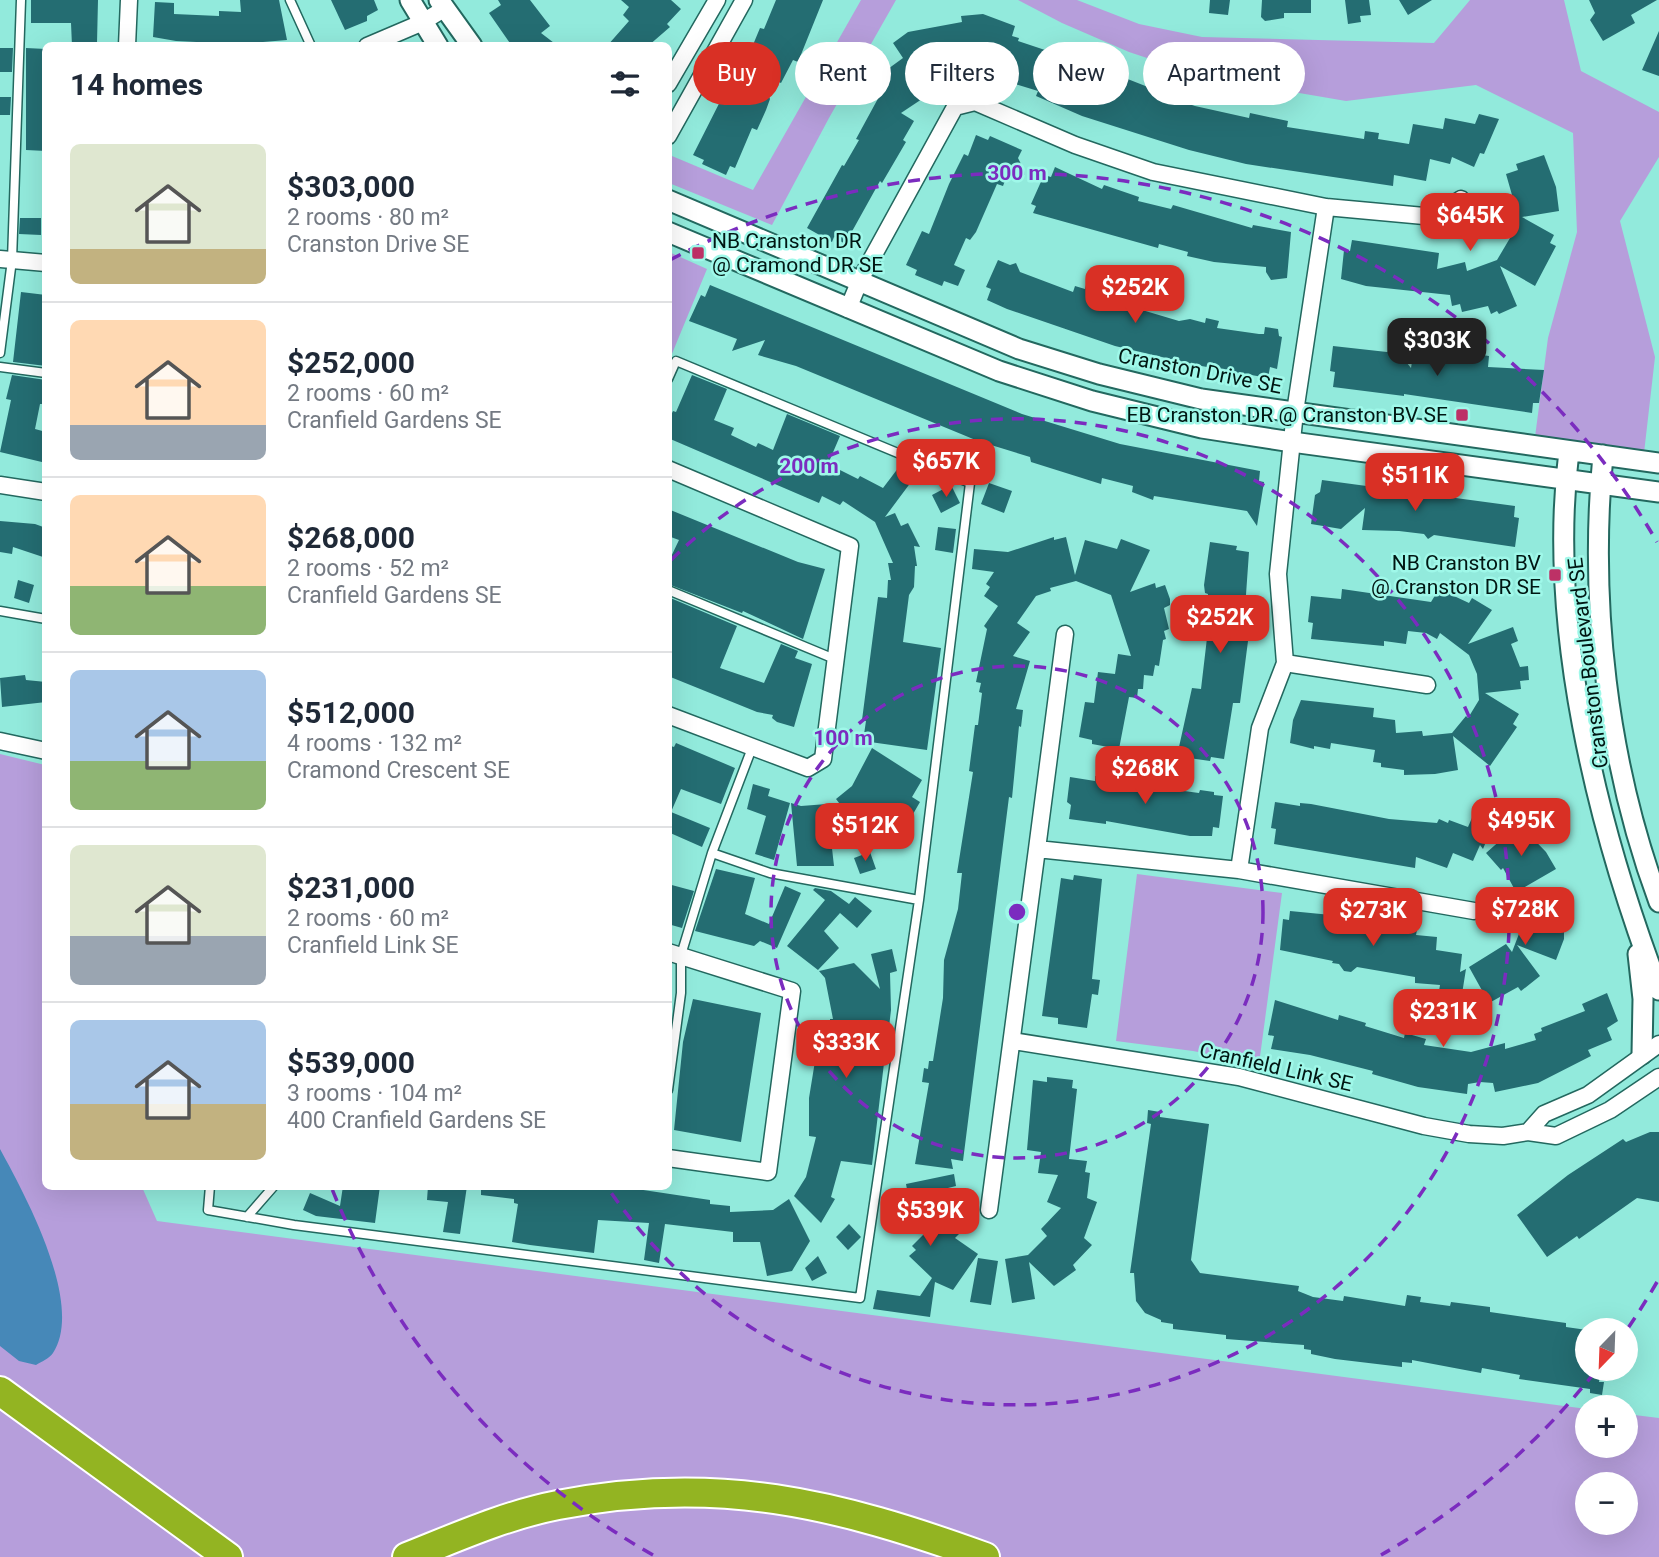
<!DOCTYPE html>
<html lang="en">
<head>
<meta charset="utf-8">
<style>
  :root { --surface:#fff; --page:#f2f2f3; --text:#1f2937; --muted:#747a83; --line:#e0e1e3; --accent:#d93025 }
  body { margin:0; font-family:Roboto,sans-serif; background:var(--page); color:var(--text); height:100vh; display:flex; flex-direction:column; font-size:26px; white-space:nowrap }
  * { box-sizing:border-box; margin:0 }
  p { font-size:23px; color:var(--muted) }
  .icon { flex:none; width:38px; height:38px; fill:none; stroke:currentColor; stroke-width:2; stroke-linecap:round; stroke-linejoin:round }
  .map { position:relative; flex:1; overflow:hidden }
  .details { position:absolute; left:42px; top:42px; width:630px; height:1148px; display:flex; flex-direction:column; background:var(--surface); border-radius:10px; box-shadow:0 7px 28px #0002 }
  .details>* { flex:none }
  .banner { position:absolute; left:693px; top:42px; width:665px; height:63px; display:flex; gap:14px }
  .needle { width:46px; rotate:203deg }
  .tools { position:absolute; left:1575px; top:1318px; display:grid; gap:14px }
  .tools a { display:grid; place-items:center; width:63px; height:63px; border-radius:50%; background:var(--surface); box-shadow:0 7px 28px #0002; font-size:35px }
  .price { position:absolute; translate:-50% -60px; padding:0 16px; border-radius:14px; background:var(--accent); color:#fff; font-size:23px; line-height:46px; filter:drop-shadow(0 2px 4px #0008) }
  .price::after { content:''; position:absolute; left:50%; top:42px; width:21px; height:16px; margin-left:-10px; background:inherit; clip-path:polygon(0 0,100% 0,50% 100%) }
  .price.selected { background:#222; color:#fff }
  ul { padding:0; list-style:none }
  li { display:flex; align-items:center; gap:21px; height:175px; padding:0 28px }
  li+li { border-top:2px solid var(--line) }
  li span { display:grid; place-items:center; flex:none; width:196px; height:140px; border-radius:10px; color:#555 }
  li>.icon { margin-inline-start:auto }
  span .icon { width:84px; height:84px; fill:#fffc; stroke-width:1 }
  li b { font-size:30px }
  h2 { display:flex; justify-content:space-between; align-items:center; height:84px; padding:0 28px; font-size:30px }
  .chip { padding:0 24px; border-radius:32px; background:var(--surface); box-shadow:0 7px 28px #0002; font-size:24px; line-height:63px }
  .chip.selected { background:var(--accent); color:#fff }
  .map>svg:first-child { display:block }
</style>
</head>
<body>
<div class="map">
<svg width="1659" height="1557" viewBox="0 0 1659 1557">
  <rect width="100%" height="100%" fill="#92eadc"/>
  <!-- green -->
  <path fill="#b69edb" fill-rule="evenodd" d="M861,0H896L829,118L772,225L669,183L672,156L753,190Z
    M1018,0H1077L1139,24L1202,37L1434,43L1470,0H1564L1581,71L1659,112V157L1620,221L1655,357L1644,453L1535,437L1548,338L1577,232L1573,133L1476,85L1346,101L1201,76L1129,52L1062,23Z
    M669,252L707,269L669,361Z
    M0,754L45,765L46,1186L142,1187L157,1221L1587,1409V1446H1626V1414L1659,1418V1557H0ZM1587,1484H1626V1522H1587Z
    M1137,874L1282,893L1259,1064L1193,1051L1116,1041Z"/>
  <!-- water -->
  <path fill="#4688b8" d="M0,1149C24,1193 85,1304 53,1353C50,1358 41,1362 36,1365L19,1361L0,1346Z"/>
  <!-- building -->
  <path fill="#246d72" d="M31,0H98L97,43L72,46L71,23H31Z
    M240,0H279L287,40L237,44L176,41L153,37L155,2L174,3V14L219,16V11L241,12Z
    M331,0H374L378,10L367,16V21L345,30Z
    M498,0H530L550,26L541,33L558,46H512L489,13L501,5Z
    M621,0H671L681,9L667,24L670,27L648,46H607L629,21L623,15L629,7Z
    M776,0H823L798,62L793,60L781,83L761,74L770,99L766,110L757,130L752,128L735,168L730,166L726,175L702,164L704,160L693,155L734,74L740,76L760,28L764,29Z
    M1210,0H1230L1228,15L1209,13Z
    M1262,0H1311V13H1284V18L1265,21L1261,17Z
    M1345,0H1369L1371,15L1360,16L1361,22L1348,24Z
    M1399,0H1432L1408,15Z
    M1589,0H1657L1631,15L1635,23L1603,41L1590,20L1595,13Z
    M983,14L1015,26L1012,36L1019,38L1018,41L1066,57L1070,64L1094,73L1095,69L1120,76L1153,89L1154,85L1174,99L1195,106L1249,118L1250,113L1288,121L1287,127L1364,139L1365,131L1379,133L1378,139L1409,144L1413,124L1443,129L1445,118L1475,124L1479,114L1499,119L1484,154L1480,153L1474,167L1452,157L1450,164L1430,159L1426,181L1394,175L1393,186L1246,164L1189,150L1082,116L1036,96L1038,91L1009,82L1012,75L975,65L934,73L938,79L920,91L925,97L901,113L914,121L903,140L906,142L882,183L880,181L845,244L834,237L832,242L807,228L842,165L844,166L859,140L856,139L887,82L881,74L903,58L893,43L908,32L962,22L961,16Z
    M1659,31V76L1642,70Z
    M0,48H13L12,72H0Z
    M26,48L46,49V151L26,150Z
    M0,97H11L10,115H0Z
    M976,135L988,140L990,136L1022,150L1018,158L1021,164L1019,169L1009,170L1003,186L997,184L976,232L970,240L966,238L954,265L965,270L958,286L944,281L942,286L915,275L917,270L906,265L922,231L929,234L949,184L964,154L968,156Z
    M1544,155L1556,187L1559,211L1522,217L1554,235L1550,243L1556,246L1535,286L1500,266L1517,306L1499,314L1497,311L1491,314L1488,306L1462,312L1460,304L1452,306L1450,295L1366,286L1341,279L1344,250L1350,251L1352,240L1439,253L1437,269L1465,262L1467,271L1497,260L1510,238L1506,236L1513,225L1508,196L1512,195L1506,174L1518,170L1516,164Z
    M1055,167L1102,189L1104,185L1139,197L1138,201L1171,209L1173,205L1252,228L1253,225L1291,232L1287,278L1271,280L1266,272V267L1214,262L1187,256L1188,252L1159,244L1158,248L1033,213L1036,206L1031,204L1044,175L1051,177Z
    M20,218H41V235L19,234Z
    M998,260L1010,265L1016,263L1020,272L1073,292L1075,286L1085,289L1086,285L1098,289L1095,296L1179,321L1190,319L1205,323L1206,318L1219,321L1217,328L1259,334H1264L1265,327L1278,329L1279,336L1282,337L1277,369L1270,367L1268,378L1196,365L1115,346L1007,309L987,300L991,289L986,287Z
    M710,285L1022,414L1120,444L1260,471L1259,481L1264,482L1257,526L1247,511L1154,496L1153,500L1132,492L1133,486L1102,478L1101,484L1031,462L1030,457L978,441L796,366L758,355L765,340L732,351L737,339L689,321L701,295L705,297Z
    M21,292L46,295V366L13,362Z
    M1333,346L1387,352L1394,347L1411,368L1414,349L1427,351L1426,356L1452,360V355L1475,358L1476,354L1489,356L1488,367L1544,370L1539,403H1533L1532,413L1404,394V396L1333,387L1335,372L1330,371Z
    M12,375L46,380V404H40L35,429L46,432V463L0,452L11,400L6,399Z
    M692,375L727,389L714,420L734,428L731,435L756,447L758,443L773,450L787,414L840,436L828,464L858,479L860,476L883,488L902,463L917,474L885,517L895,513L901,526L908,523L920,547L914,546L917,566H915L914,587L909,595L903,642L941,648L927,750L863,741L866,721L862,720L878,597L887,598L888,580H891L888,563H893L875,522L843,501L840,505L822,496L819,503L668,438V421L673,411L676,412Z
    M1322,480L1515,506L1514,517L1519,518L1515,547L1434,535L1428,539L1424,534L1399,531L1362,530L1365,508L1341,529L1311,524L1315,495L1320,492Z
    M989,483L1012,491L1004,513L981,504Z
    M951,485L960,503L941,513L932,495Z
    M668,509L798,562L825,569L803,639L743,611L742,613L668,584V563L679,540L668,536Z
    M0,521L35,524L46,528L43,557L13,547L12,554L0,552Z
    M938,527L956,529L953,553L935,550Z
    M1054,537V540L1066,537L1075,575L1085,540L1117,549L1121,539L1150,550L1130,592L1155,583L1156,588L1165,585L1170,599V605L1164,608L1169,629L1164,631L1166,639L1163,640L1159,666L1155,665L1153,676L1144,675L1143,689H1138L1137,698L1129,697L1119,749L1092,744V740L1079,737L1085,702L1094,703L1098,672L1115,674L1118,654L1131,656L1111,595L1076,581L1050,588L1051,591L1036,596L1017,623L1030,632L1013,656L1030,661L1016,709L1023,710L1021,727L1019,726L1012,798L1009,797L963,1161L951,1159L953,1169L915,1164L929,1083L922,1082L924,1068L928,1069L929,1061H933L943,998L944,960L958,909L962,873H957L973,772L969,771L975,725H978L982,693L979,692L981,683L976,682L987,629L984,626L998,606L984,596L990,587L986,584L994,572L972,569L974,549L1008,552Z
    M1210,542L1237,546L1236,550L1249,552L1245,609L1252,610L1240,703H1233L1224,759L1211,757L1210,761L1182,757L1183,748L1179,747L1192,688L1201,689L1207,638L1203,637L1208,594L1205,593L1204,585Z
    M18,580L34,585L29,603L14,598Z
    M1342,589L1431,602L1439,589L1469,603L1472,598L1492,610L1468,644L1513,627L1518,641L1511,644L1520,667L1528,666L1529,680L1520,681L1521,689L1485,693L1519,714L1513,724L1517,727L1490,766L1453,736L1458,770L1435,774L1404,775V770L1381,767V763L1373,762L1375,750L1331,743L1330,749L1314,746V749L1290,743L1293,720L1301,700L1374,708L1373,717L1395,720L1396,733L1422,731L1423,736L1452,733L1466,716L1468,718L1479,700L1477,674L1469,655L1440,633L1437,639L1426,633L1408,631L1406,644L1384,641V646L1311,639L1313,623L1308,622L1311,596L1341,599Z
    M668,597L737,626L720,668L764,683L781,644L798,651L795,658L812,664L794,727L777,722L772,718L773,715L757,712L668,676Z
    M25,675L26,680L46,682V702L2,707L0,678Z
    M676,743L735,768L721,804L681,789L671,812L710,828L702,847L668,832V745L674,747Z
    M872,748L922,780L912,797L920,802L909,821L883,805L856,825L836,799L852,786Z
    M1095,776L1146,784L1147,781L1154,780L1170,783L1169,789L1199,793L1200,790L1214,792V795L1223,796L1219,828L1213,827L1212,836H1190L1106,821V824L1069,819L1071,805L1067,802L1070,777L1095,781Z
    M753,784L770,789L768,796L790,803L774,860L755,854L766,816L747,809Z
    M1275,802L1300,806V803L1311,804L1389,819L1437,823L1439,819L1448,823L1449,820L1468,827L1475,811L1495,820L1483,849L1480,845L1473,861L1453,853L1447,868L1416,857L1415,868L1274,844L1276,829L1271,828Z
    M791,803L801,806L827,804L834,866H797Z
    M1519,824L1546,852L1556,869L1516,892L1503,868L1501,870L1486,853Z
    M870,852L876,869L860,874L854,858Z
    M716,869L755,878L745,914L769,924L785,886L801,893L777,948L760,941L754,946L695,931Z
    M1074,875L1102,879L1092,979L1100,980L1098,995L1092,994L1087,1028L1058,1024V1018L1042,1016L1061,878L1073,880Z
    M668,884L694,891L682,928L668,924Z
    M815,888L831,891L849,904L855,897L872,911L857,928L840,913L824,931L839,948L818,970L787,946L825,900L813,890Z
    M1522,895H1573V909H1564V939L1556,960L1517,945L1540,976L1521,991L1518,987L1489,1003L1469,967L1506,944L1512,952L1522,926Z
    M1290,911L1362,918L1383,922L1382,925L1417,930L1416,935L1437,937L1436,950L1462,954L1460,972L1466,969L1462,994L1439,991L1440,985L1415,983V977L1357,967L1351,972L1344,971L1339,964L1332,963L1333,961L1280,950L1283,919L1289,920Z
    M892,949L897,971L890,973L891,1010L888,1036L852,1034L849,1058L884,1063L872,1165L841,1161L831,1197L835,1199L821,1223L794,1196L806,1177L816,1137L809,1136V1098L816,1055H820L822,1035H830V1019H833L825,978L819,971L854,963L880,989L871,954Z
    M1607,993L1618,1021L1607,1028L1612,1040L1588,1050L1591,1056L1538,1083L1495,1092L1493,1083L1480,1082L1468,1084L1467,1094L1418,1087L1372,1074L1373,1071L1310,1055L1271,1049L1274,1036L1268,1035L1275,1000L1338,1020L1339,1015L1366,1023L1365,1026L1404,1038L1405,1033L1426,1039L1424,1045L1471,1052L1505,1043V1049L1536,1040L1534,1034L1542,1031L1541,1028L1585,1011L1582,1004Z
    M693,999L761,1013L741,1142L674,1130L683,1042Z
    M1047,1077L1073,1080L1072,1088L1077,1089L1069,1159L1087,1161L1085,1172L1090,1173L1087,1198L1097,1202L1084,1238L1092,1245L1073,1265L1076,1270L1054,1286L1029,1262L1035,1299L1012,1303L1005,1259L1028,1255L1047,1236L1041,1229L1061,1208L1047,1202L1058,1175L1038,1173L1041,1152L1027,1150L1033,1080L1047,1082Z
    M1148,1110L1160,1112V1117L1209,1124L1191,1260L1200,1273L1299,1286L1298,1291L1313,1297L1343,1301L1344,1296L1405,1306L1407,1295L1421,1297L1420,1302L1450,1306L1451,1302L1490,1307V1312L1566,1323V1327L1587,1330V1368H1601L1599,1382H1604L1602,1395L1590,1393V1389L1519,1379L1520,1375L1482,1368L1481,1373L1412,1360V1363L1402,1362V1367L1335,1359L1311,1354V1350L1304,1349V1345L1226,1339V1335L1173,1329V1324L1161,1322V1320L1145,1313L1136,1301L1134,1273H1130L1151,1124L1147,1123Z
    M1650,1132H1659V1202L1637,1198L1579,1239L1577,1236L1547,1257L1517,1215L1568,1175L1623,1139L1626,1142Z
    M954,1174L956,1186L948,1188L953,1208L936,1212L959,1234L955,1238L978,1254L953,1290L935,1282L930,1317L873,1309L877,1290L920,1296L932,1278L909,1256L916,1250L912,1246L941,1217L908,1225L904,1209V1201L909,1200L906,1184Z
    M343,1186H380L375,1223L316,1216L303,1210L310,1193L340,1206Z
    M428,1186H467L460,1234L443,1232L448,1202L427,1200Z
    M481,1186L630,1188L710,1200V1204L730,1206V1212L773,1210L789,1199L810,1241L792,1271L767,1276L760,1242H733V1232L665,1224L659,1263L644,1260L649,1223L598,1220L594,1253L530,1245L512,1242L518,1204L514,1203V1199L481,1195Z
    M849,1224L861,1237L848,1250L836,1237Z
    M818,1256L827,1273L812,1281L805,1268Z
    M978,1258L998,1261L991,1305L970,1302Z"/>
  <g fill="none" stroke-linecap="round" stroke-linejoin="round">
    <!-- service casing -->
    <g stroke="#23685f" stroke-width="11">
      <path id="service" d="M290,0L311,46
        M0,353L12,260L21,0
        M0,367L46,373
        M668,590L837,660
        M0,611L46,619
        M712,853L770,873L919,900
        M668,1090L681,993V955L712,853L752,748
        M210,1186L208,1210L294,1225L860,1298L919,900L970,483L676,361L668,379
        M247,1217L274,1186"/>
    </g>
    <!-- minor casing -->
    <g stroke="#23685f" stroke-width="19">
      <path id="minor" d="M127,46L129,0
        M367,46L421,23L444,9
        M668,84L717,0
        M668,136L744,0
        M0,259L46,263
        M848,309L860,280L955,107L975,102L1075,145L1153,172L1326,207L1435,217L1461,199
        M668,469L850,546L823,759L808,768L668,715
        M0,485L46,492
        M1285,663L1427,685
        M0,741L46,751
        M1037,849L1065,634
        M1239,870L1260,728L1285,663L1278,574L1295,412L1326,207
        M668,952L792,991L768,1172L668,1158
        M1013,1041L1239,1077L1424,1126L1469,1134L1503,1136L1528,1132L1556,1136L1610,1110L1659,1077
        M1528,1132L1544,1114L1588,1095L1659,1044
        M989,1210L1037,849L1239,870L1474,911"/>
    </g>
    <!-- tertiary casing -->
    <g stroke="#23685f" stroke-width="23">
      <path id="tertiary" d="M410,0L438,46
        M439,0L472,46
        M668,200L1019,349L1099,374L1201,399L1659,463
        M668,232L999,371L1092,401L1202,428L1292,442L1659,492
        M1569,451C1547,626 1597,827 1659,990
        M1603,455C1589,603 1607,762 1659,902
        M1638,954L1643,999L1642,1054"/>
    </g>
    <!-- motorway casing -->
    <g stroke="#fff" stroke-width="32">
      <path id="motorway" d="M0,1391L228,1557
        M407,1557C455,1538 506,1515 558,1505C717,1474 836,1503 985,1557"/>
    </g>
    <!-- service -->
    <use href="#service" stroke="#fff" stroke-width="8"/>
    <!-- minor -->
    <use href="#minor" stroke="#fff" stroke-width="16"/>
    <!-- tertiary -->
    <use href="#tertiary" stroke="#fff" stroke-width="19"/>
    <!-- motorway -->
    <use href="#motorway" stroke="#93b422" stroke-width="28"/>
  </g>
  <!-- distance rings -->
  <g fill="none" stroke="#7b2cbf" stroke-width="3.5" stroke-dasharray="12 9">
    <circle cx="1017" cy="912" r="246"/>
    <path d="M671 560A493 493 0 1 1 608 1188"/>
    <path d="M1657 1282A739 739 0 0 1 1626 1331M1595 1372A739 739 0 0 1 1381 1555M653 1555A739 739 0 0 1 332 1189M670 260A739 739 0 0 1 1657 542"/>
  </g>
  <!-- markers -->
  <g fill="#bd3166" stroke="#9ff8e9" stroke-width="2.5">
    <rect x="691" y="246" width="14" height="14" rx="3.5"/>
    <rect x="1455" y="408" width="14" height="14" rx="3.5"/>
    <rect x="1548" y="568" width="14" height="14" rx="3.5"/>
  </g>
  <g text-anchor="middle" dominant-baseline="central" stroke-width="5" stroke-linejoin="round" paint-order="stroke">
    <!-- poi labels -->
    <g font-size="21" fill="#001713" stroke="#9ff8e9" text-anchor="end">
      <text x="712" y="241" text-anchor="start">NB Cranston DR<tspan x="712" dy="24">@ Cramond DR SE</tspan></text>
      <text x="1448" y="415">EB Cranston DR @ Cranston BV SE</text>
      <text x="1541" y="563">NB Cranston BV<tspan x="1541" dy="24">@ Cranston DR SE</tspan></text>
    </g>
    <!-- street labels -->
    <g font-size="21" fill="#001713" stroke="#9ff8e9">
      <text transform="translate(1200 371) rotate(11)">Cranston Drive SE</text>
      <text transform="translate(1588 663) rotate(-97)">Cranston Boulevard SE</text>
      <text transform="translate(1276 1067) rotate(13)">Cranfield Link SE</text>
    </g>
  </g>
  <circle cx="1017" cy="912" r="10" fill="#7b2cbf" stroke="#9ff8e9" stroke-width="3.5"/>
  <g font-size="21" text-anchor="middle" font-weight="bold" fill="#7b2cbf" stroke="#9ff8e9" stroke-width="5" stroke-linejoin="round" paint-order="stroke">
    <text x="1017" y="180">300 m</text>
    <text x="809" y="473">200 m</text>
    <text x="843" y="745">100 m</text>
  </g>
</svg>
<div class="tools">
<a><svg class="needle" viewBox="-14 -14 28 28"><path d="M0-13l5 13h-10z" fill="#e53935"/><path d="M0 13l5-13h-10z" fill="#747a83"/></svg></a>
<a>+</a>
<a>−</a>
</div>
<b class="price" style="left:1470px;top:253px">$645K</b>
<b class="price" style="left:1135px;top:325px">$252K</b>
<b class="price selected" style="left:1437px;top:378px">$303K</b>
<b class="price" style="left:946px;top:499px">$657K</b>
<b class="price" style="left:1415px;top:513px">$511K</b>
<b class="price" style="left:1220px;top:655px">$252K</b>
<b class="price" style="left:1145px;top:806px">$268K</b>
<b class="price" style="left:1521px;top:858px">$495K</b>
<b class="price" style="left:865px;top:863px">$512K</b>
<b class="price" style="left:1525px;top:947px">$728K</b>
<b class="price" style="left:1373px;top:948px">$273K</b>
<b class="price" style="left:1443px;top:1049px">$231K</b>
<b class="price" style="left:846px;top:1080px">$333K</b>
<b class="price" style="left:930px;top:1248px">$539K</b>
<div class="banner">
<a class="chip selected">Buy</a>
<a class="chip">Rent</a>
<a class="chip">Filters</a>
<a class="chip">New</a>
<a class="chip">Apartment</a>
</div>
<section class="details">
<h2>14 homes<svg class="icon" aria-label="filters" viewBox="0 0 24 24"><path d="M4 7h16M4 17h16"/><circle cx="9" cy="7" r="2"/><circle cx="15" cy="17" r="2"/></svg></h2>
<ul>
<li><span style="background:linear-gradient(#dfe7d0 75%,#c2b280 0)"><svg class="icon" aria-label="home" viewBox="0 0 24 24"><path d="M3 11l9-7 9 7M6 9v11h12V9"/></svg></span><div><b>$303,000</b><p>2 rooms · 80 m²</p><p>Cranston Drive SE</p></div></li>
<li><span style="background:linear-gradient(#ffd9b3 75%,#9aa5b1 0)"><svg class="icon" aria-label="home" viewBox="0 0 24 24"><path d="M3 11l9-7 9 7M6 9v11h12V9"/></svg></span><div><b>$252,000</b><p>2 rooms · 60 m²</p><p>Cranfield Gardens SE</p></div></li>
<li><span style="background:linear-gradient(#ffd9b3 65%,#8fb573 0)"><svg class="icon" aria-label="home" viewBox="0 0 24 24"><path d="M3 11l9-7 9 7M6 9v11h12V9"/></svg></span><div><b>$268,000</b><p>2 rooms · 52 m²</p><p>Cranfield Gardens SE</p></div></li>
<li><span style="background:linear-gradient(#a9c7e8 65%,#8fb573 0)"><svg class="icon" aria-label="home" viewBox="0 0 24 24"><path d="M3 11l9-7 9 7M6 9v11h12V9"/></svg></span><div><b>$512,000</b><p>4 rooms · 132 m²</p><p>Cramond Crescent SE</p></div></li>
<li><span style="background:linear-gradient(#dfe7d0 65%,#9aa5b1 0)"><svg class="icon" aria-label="home" viewBox="0 0 24 24"><path d="M3 11l9-7 9 7M6 9v11h12V9"/></svg></span><div><b>$231,000</b><p>2 rooms · 60 m²</p><p>Cranfield Link SE</p></div></li>
<li><span style="background:linear-gradient(#a9c7e8 60%,#c2b280 0)"><svg class="icon" aria-label="home" viewBox="0 0 24 24"><path d="M3 11l9-7 9 7M6 9v11h12V9"/></svg></span><div><b>$539,000</b><p>3 rooms · 104 m²</p><p>400 Cranfield Gardens SE</p></div></li>
</ul>
</section>
</div>
</body>
</html>
